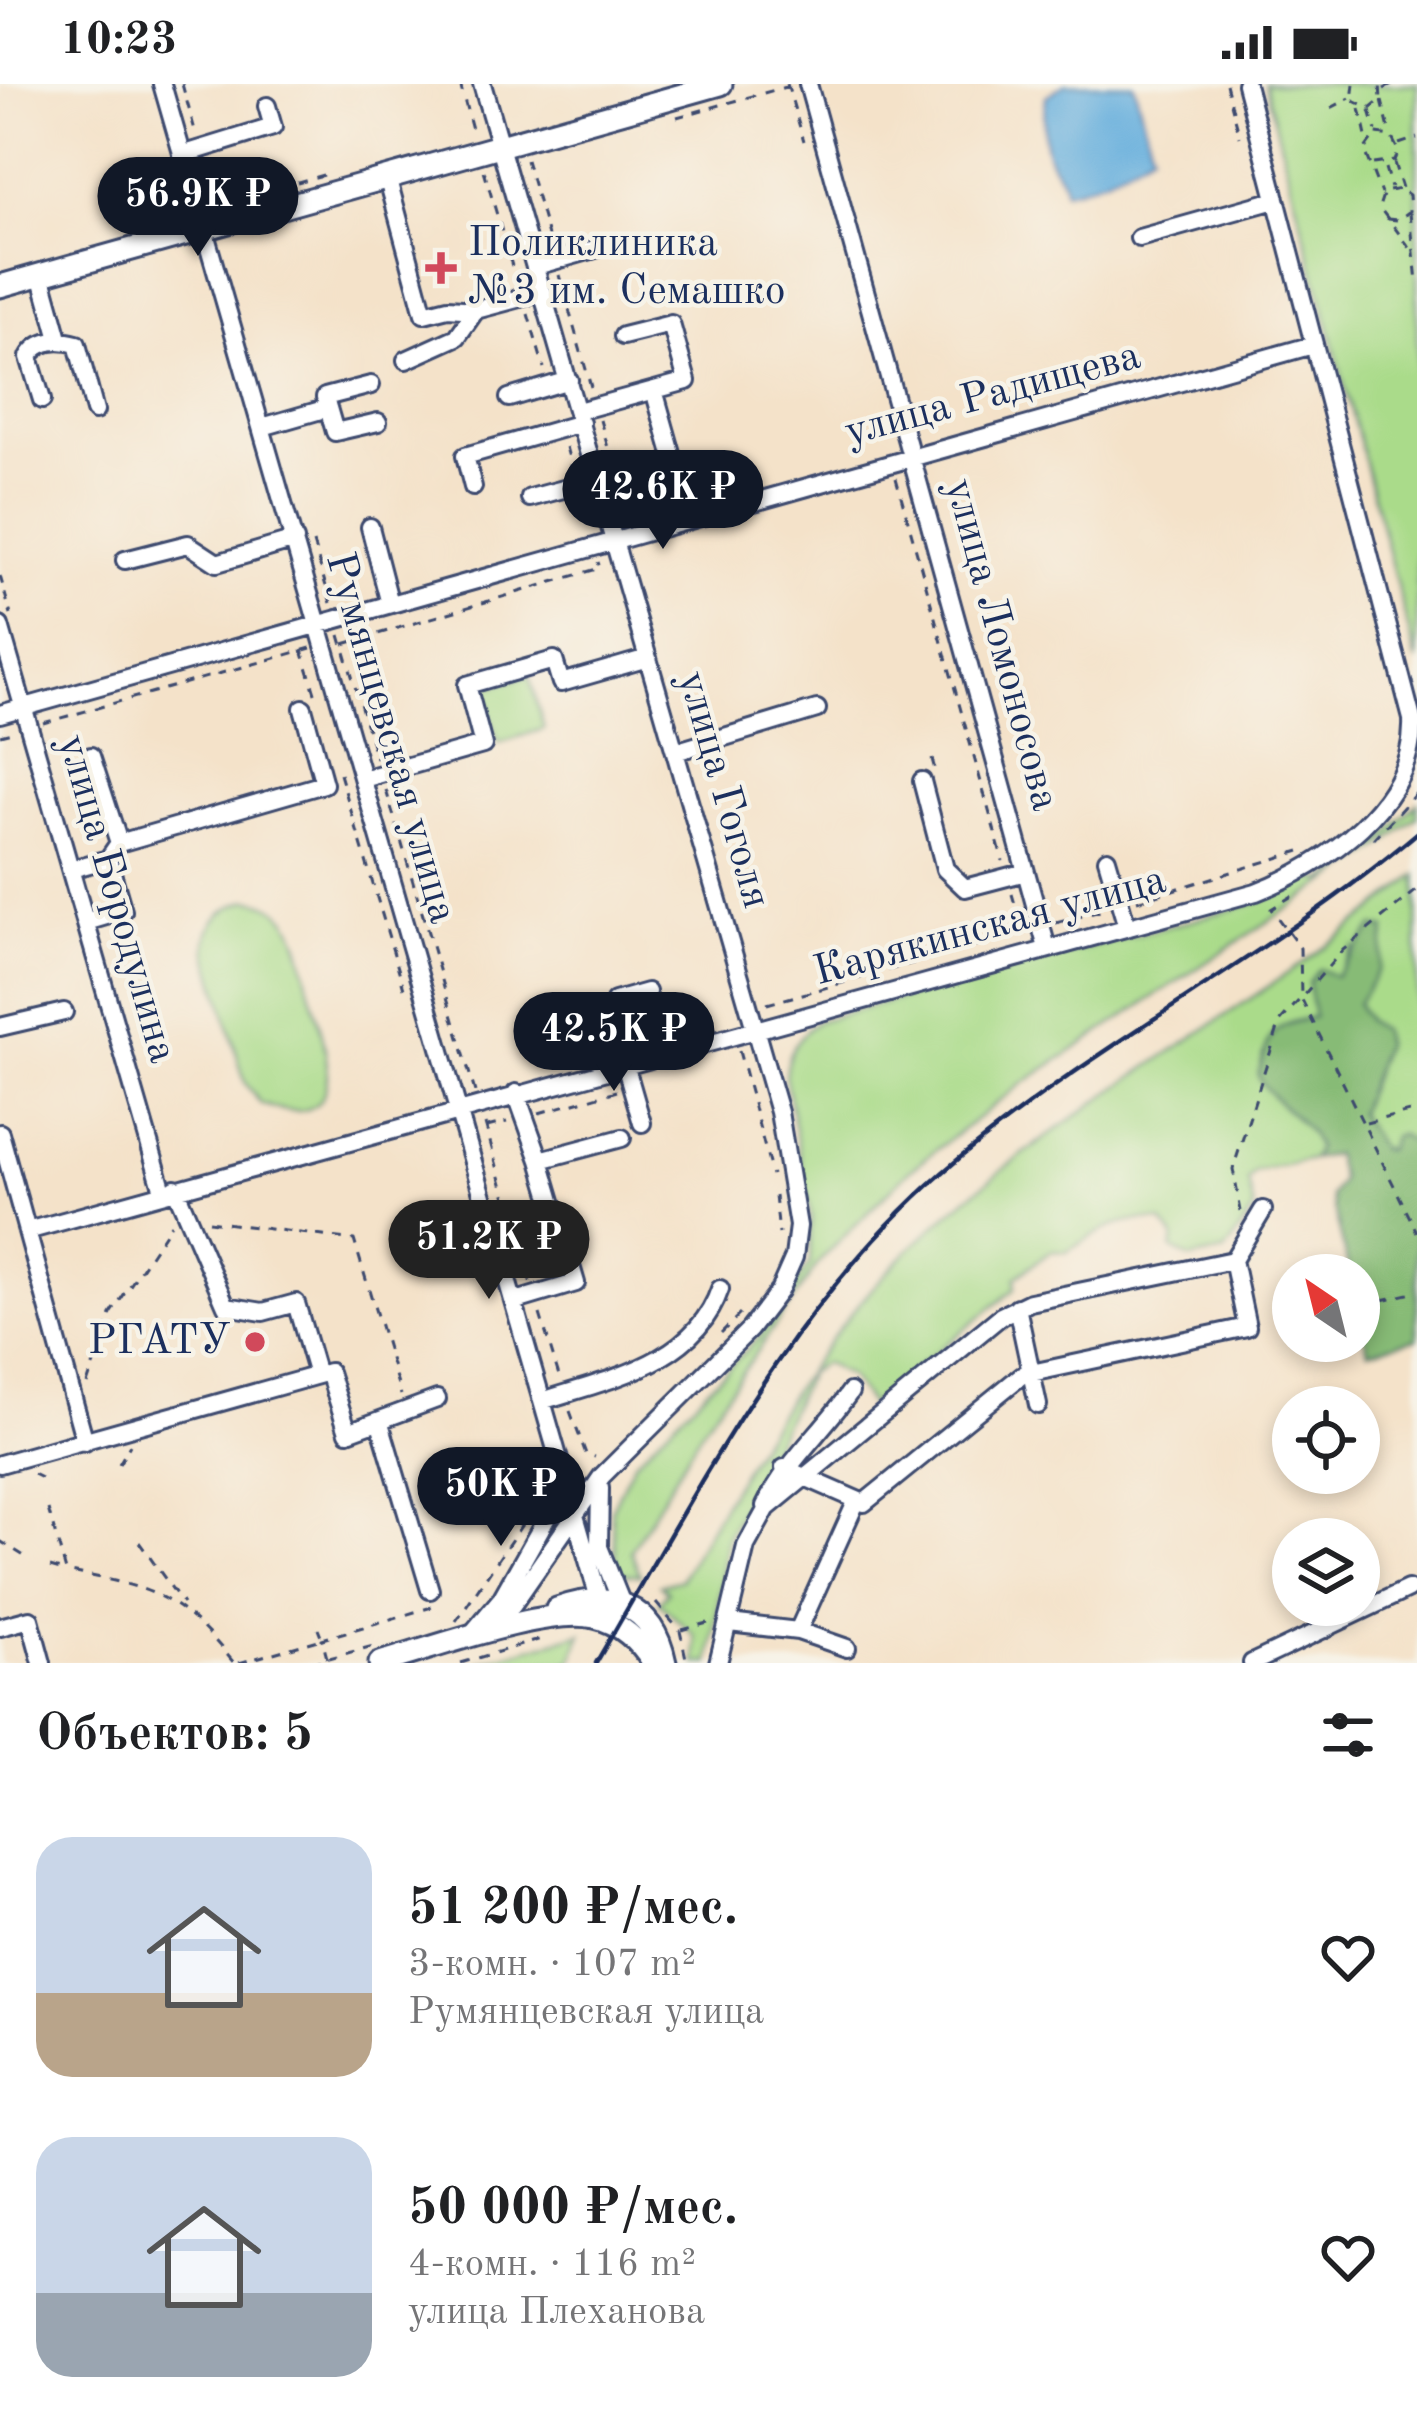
<!DOCTYPE html>
<html lang="ru">
<head>
<meta charset="utf-8">
<style>
  :root { --surface:#fff; --page:#f2f2f2; --text:#202124; --muted:#757577; --accent:#111827 }
  body { margin:0; font-family:"Old Standard TT",serif; background:var(--page); color:var(--text); height:100vh; display:flex; flex-direction:column; font-size:45px; white-space:nowrap }
  * { box-sizing:border-box; margin:0 }
  p { font-size:39px; color:var(--muted) }
  .icon { flex:none; width:66px; height:66px; fill:none; stroke:currentColor; stroke-width:2; stroke-linecap:round; stroke-linejoin:round }
  .map { position:relative; height:1579px; overflow:hidden }
  .details { display:flex; flex-direction:column; background:var(--surface); flex:1 }
  .details>* { flex:none }
  .needle { width:78px; rotate:325deg }
  .fabs { position:absolute; left:1272px; top:1170px; display:grid; gap:24px }
  .fabs a { display:grid; place-items:center; width:108px; height:108px; border-radius:50%; background:var(--surface); box-shadow:0 6px 18px #0003; font-size:60px }
  .price { position:absolute; translate:-50% -102px; padding:0 27px; border-radius:42px; background:var(--accent); color:#fff; font-size:39px; line-height:78px; filter:drop-shadow(0 3px 6px #0008) }
  .price::after { content:''; position:absolute; left:50%; top:72px; width:36px; height:27px; margin-left:-18px; background:inherit; clip-path:polygon(0 0,100% 0,50% 100%) }
  .price.current { background:#222; color:#fff }
  ul { padding:0; list-style:none }
  li { display:flex; align-items:center; gap:36px; height:300px; padding:0 36px }
  li span { display:grid; place-items:center; flex:none; width:336px; height:240px; border-radius:36px; color:#555 }
  li>.icon { margin-inline-start:auto }
  span .icon { width:144px; height:144px; fill:#fffc; stroke-width:1 }
  li b { font-size:51px }
  h2 { display:flex; justify-content:space-between; align-items:center; height:144px; padding:0 36px; font-size:51px }
  .status { display:flex; justify-content:space-between; align-items:center; height:84px; padding:0 60px; background:var(--surface); direction:ltr }
  .status svg { height:33px; fill:currentColor }
  .map>svg:first-child { display:block }
</style>
</head>
<body>
<div class="status"><b>10:23</b><svg viewBox="0 0 49 12"><path d="M0 12V9h3v3zM5 12V6h3v6zM10 12V3h3v9zM15 12V0h3v12zM26 1h20v11H26zM47 4h2v5h-2z"/></svg></div>
<div class="map">
<svg width="1417" height="1579" viewBox="0 0 1417 1579">
  <rect width="100%" height="100%" fill="#f7f3e8"/>
  <filter id="ink" filterUnits="userSpaceOnUse"><feTurbulence type="fractalNoise" baseFrequency=".00833" numOctaves="2"/><feDisplacementMap in="SourceGraphic" scale="24" xChannelSelector="R" yChannelSelector="G"/><feConvolveMatrix kernelMatrix="1 2 1 2 8 2 1 2 1" color-interpolation-filters="sRGB"/></filter>
  <filter id="wash" filterUnits="userSpaceOnUse"><feTurbulence type="fractalNoise" baseFrequency=".004" numOctaves="4" result="noise"/><feDisplacementMap in="SourceGraphic" scale="48" xChannelSelector="R" yChannelSelector="G"/><feGaussianBlur stdDeviation="2.7" result="paint"/><feColorMatrix in="noise" values="0 0 0 0 0 0 0 0 0 0 0 0 0 0 0 0 0 1.4 0 .05"/><feComposite in="paint" operator="in"/></filter>
  <g filter="url(#wash)">
    <rect width="100%" height="100%" fill="#f4e2c9"/>
    <!-- green -->
    <path fill="#aadb8a" stroke="#628574" stroke-width="3" d="M1265,0H1417V578Z
      M529,591L544,645L498,659L483,605Z
      M1417,719V733L1381,763L1019,1002L909,1087L821,1176L704,1342L631,1467L640,1491L618,1489L611,1426L634,1378L759,1253L810,1179L811,1132L785,992C787,967 798,951 818,937L1259,818L1312,793L1324,797L1385,753Z
      M1417,791V1062L1400,1051L1387,1066L1380,1065L1358,1029L1384,960L1381,946L1367,937L1357,919L1372,893L1353,863L1314,933C1269,941 1271,949 1258,991C1271,1021 1308,1034 1317,1064L1312,1075L1255,1088L1248,1097L1254,1126L1225,1168L1190,1175L1172,1165L1174,1153L1162,1138C1125,1131 1097,1148 1067,1168L1051,1167L1016,1193L1015,1205L870,1321L849,1293L824,1279L809,1288L727,1454L710,1579H696L695,1552L659,1518L668,1508L660,1501L681,1495C749,1373 821,1245 926,1150C1077,1012 1262,923 1417,791Z
      M248,816C265,817 277,823 288,837C301,856 305,887 311,910C325,957 356,1054 261,1020L245,999L208,870C203,841 221,824 248,816Z
      M582,1549L571,1579H478Z"/>
    <!-- forest -->
    <path fill="#87bb76" stroke="#51756a" stroke-width="3" d="M1374,843L1386,845L1379,885L1357,920L1367,937L1381,946L1384,960L1358,1029L1380,1065L1387,1066L1393,1052L1401,1051L1417,1062V1254L1368,1267L1359,1229V1191H1350L1331,1112L1341,1096L1334,1070L1312,1075L1317,1064C1308,1034 1271,1021 1258,991C1271,948 1269,943 1314,933L1308,899L1319,885L1335,892Z"/>
    <!-- water -->
    <path fill="#65aedd" stroke="#406e9e" stroke-width="3" d="M1065,0H1134L1152,68C1122,86 1099,101 1064,107C1064,91 1053,87 1048,72C1041,53 1044,32 1046,12Z"/>
  </g>
  <g filter="url(#ink)">
    <g fill="none" stroke-linecap="round" stroke-linejoin="round">
      <!-- minor casing -->
      <g stroke="#3c4a6e" stroke-width="22">
        <path id="minor" d="M162,0L602,1525
          M482,0L779,1028L798,1142L794,1173L779,1207L750,1245L602,1392L495,1546
          M808,0L1047,864
          M182,71L273,43L267,22
          M387,92L424,230L448,224L476,226
          M1139,154L1275,116
          M536,182L599,164
          M41,190L59,255
          M406,276L457,253L476,226L543,208
          M654,306L672,370
          M509,314L569,296
          M42,316L29,273C39,255 59,255 77,260L95,327
          M328,324L335,348L378,338
          M578,327L687,297L671,240L623,252
          M262,343L328,324L325,313L371,301
          M473,403L465,372L581,339
          M530,414L597,396
          M370,443L390,520
          M125,476L188,460L217,479L295,456
          M0,542L163,1107
          M0,630L1313,261
          M675,668L817,625
          M91,672L119,759
          M363,695L483,661L467,601L554,576L561,599L648,574
          M922,697L945,785L965,804L1026,788
          M1107,775L1127,843
          M71,785L108,775L119,759L324,700L303,624
          M86,838L123,827L108,775
          M0,943L64,928
          M632,978L615,917L647,908
          M625,980L642,1039
          M516,1009L540,1076L622,1054
          M0,1049L85,1358
          M175,1104L226,1222L263,1228L296,1219L317,1291
          M27,1147L1256,808C1325,781 1416,719 1412,635L1246,0
          M516,1217L576,1199L540,1076
          M1017,1223L1038,1321
          M545,1316C610,1295 695,1279 720,1205
          M380,1339L430,1506
          M0,1380L329,1288L348,1348L437,1315
          M784,1384L864,1419L1022,1291L1247,1243L1233,1176L1263,1126
          M600,1404L599,1463L622,1520
          M765,1422C787,1377 821,1349 850,1308
          M729,1539L798,1547L847,1564
          M0,1543L30,1535L42,1579
          M798,1547L857,1416
          M469,1553L501,1515L567,1398
          M718,1579L746,1462L767,1424L1001,1232L1030,1218L1233,1176
          M1252,1579L1408,1505"/>
      </g>
      <!-- major casing -->
      <g stroke="#3c4a6e" stroke-width="27">
        <path id="major" d="M0,202L721,0
          M557,1525C610,1506 653,1519 665,1579
          M380,1579C430,1565 547,1522 595,1533C619,1538 641,1558 653,1579"/>
      </g>
      <!-- path -->
      <path stroke="#3c4a6e" stroke-width="3" stroke-dasharray="9 9" stroke-linecap="butt" d="M182,0L196,50
        M460,0L473,49
        M787,0L804,57
        M1226,0L1240,53
        M1354,0L1352,16L1370,25L1381,16L1380,0
        M1384,5L1394,0
        M1382,17L1390,49
        M1331,24L1350,14
        M1360,25L1367,57
        M1370,27L1376,47
        M677,33L789,2
        M1399,60L1417,54
        M526,76L550,159
        M1394,79L1402,104
        M1373,80L1394,77L1398,66L1391,52L1376,50L1364,66L1381,110
        M205,83L214,114
        M1385,84L1391,104
        M484,87L517,199
        M210,117L220,119L327,90
        M1410,129L1417,198
        M1388,135L1398,136L1410,127L1409,111L1400,105L1384,108L1379,123L1410,164
        M127,146L184,124
        M559,191L591,303
        M528,230L544,284
        M600,336L629,436
        M566,363L573,388
        M896,394L1003,777
        M580,415L589,446
        M629,435L706,413
        M313,459L331,519
        M0,492L11,531
        M340,551L376,674
        M344,560L600,484L598,478
        M302,566L316,612
        M43,639L311,564
        M0,651L16,647
        M932,675L935,686
        M340,690L404,904
        M386,706L475,1008
        M1374,755L1417,708
        M1012,810L1023,848
        M1292,812L1271,825L1300,864L1301,914L1417,1148
        M1137,817L1300,767
        M1056,839L1104,826
        M767,920L1024,848
        M739,967L772,1091
        M539,1029L617,1007
        M1366,1039L1417,1026
        M485,1040L530,1198
        M487,1043L507,1038
        M775,1112L779,1150
        M1241,1127L1233,1085L1280,938L1343,866L1417,806
        M209,1137L354,1156L401,1311
        M1365,1220L1417,1208
        M540,1230L560,1295
        M721,1249L740,1230
        M87,1300L111,1230L171,1140
        M570,1327L586,1370L595,1373
        M119,1380L130,1361
        M33,1390L47,1397
        M48,1425L66,1487C153,1504 177,1509 234,1579
        M0,1457L29,1475
        M139,1458L183,1520
        M50,1483L64,1487
        M656,1519L680,1547L687,1579
        M456,1537L525,1436
        M682,1546L708,1539
        M327,1574L322,1555L432,1523
        M239,1579L322,1555L318,1545
        M311,1579L373,1562
        M461,1579L545,1554"/>
      <!-- minor -->
      <use href="#minor" stroke="#fff" stroke-width="16"/>
      <!-- major -->
      <use href="#major" stroke="#fff" stroke-width="21"/>
      <!-- rail -->
      <path stroke="#1b2f5e" stroke-width="4.5" d="M596,1579C697,1407 789,1222 942,1089C1089,962 1268,875 1417,749"/>
    </g>
  </g>
  <!-- markers -->
  <g fill="#d1495b" stroke="#f7f3e8" stroke-width="4.5">
    <path d="M435 166h12v12h12v12h-12v12h-12v-12h-12v-12h12z"/>
    <circle cx="255" cy="1258" r="12"/>
  </g>
  <g text-anchor="middle" dominant-baseline="central" stroke-width="9" stroke-linejoin="round" paint-order="stroke">
    <!-- poi labels -->
    <g font-size="42" fill="#1b2f5e" stroke="#f7f3e8" text-anchor="start">
      <text x="468" y="160">Поликлиника<tspan x="468" dy="48">№3 им. Семашко</tspan></text>
      <text x="231" y="1258" text-anchor="end">РГАТУ</text>
    </g>
    <!-- street labels -->
    <g font-size="42" fill="#1b2f5e" stroke="#f7f3e8">
      <text transform="translate(993 311) rotate(-15)">улица Радищева</text>
      <text transform="translate(1001 561) rotate(75)">улица Ломоносова</text>
      <text transform="translate(390 654) rotate(74)">Румянцевская улица</text>
      <text transform="translate(723 706) rotate(74)">улица Гоголя</text>
      <text transform="translate(116 815) rotate(74)">улица Бородулина</text>
      <text transform="translate(990 843) rotate(-15)">Карякинская улица</text>
    </g>
  </g>
</svg>
<div class="fabs">
<a><svg class="needle" viewBox="-14 -14 28 28"><path d="M0-13l5 13h-10z" fill="#e53935"/><path d="M0 13l5-13h-10z" fill="#757577"/></svg></a>
<a><svg class="icon" aria-label="locate" viewBox="0 0 24 24"><circle cx="12" cy="12" r="6"/><path d="M12 2v4M12 18v4M2 12h4M18 12h4"/></svg></a>
<a><svg class="icon" aria-label="layers" viewBox="0 0 24 24"><path d="M12 4l9 5-9 5-9-5zM3 14l9 5 9-5"/></svg></a>
</div>
<b class="price" style="left:198px;top:175px">56.9K ₽</b>
<b class="price" style="left:663px;top:468px">42.6K ₽</b>
<b class="price" style="left:614px;top:1010px">42.5K ₽</b>
<b class="price current" style="left:489px;top:1218px">51.2K ₽</b>
<b class="price" style="left:501px;top:1465px">50K ₽</b>
</div>
<section class="details">
<h2>Объектов: 5<svg class="icon" aria-label="filters" viewBox="0 0 24 24"><path d="M4 7h16M4 17h16"/><circle cx="9" cy="7" r="2"/><circle cx="15" cy="17" r="2"/></svg></h2>
<ul>
<li><span style="background:linear-gradient(#c9d6e8 65%,#b9a48a 0)"><svg class="icon" aria-label="home" viewBox="0 0 24 24"><path d="M3 11l9-7 9 7M6 9v11h12V9"/></svg></span><div><b>51 200 ₽/мес.</b><p>3-комн. · 107 m²</p><p>Румянцевская улица</p></div><svg class="icon" aria-label="heart" viewBox="0 0 24 24"><path d="M12 20l-8-8c-3-5 5-10 8-4 3-6 11-1 8 4z"/></svg></li>
<li><span style="background:linear-gradient(#c9d6e8 65%,#9aa5b1 0)"><svg class="icon" aria-label="home" viewBox="0 0 24 24"><path d="M3 11l9-7 9 7M6 9v11h12V9"/></svg></span><div><b>50 000 ₽/мес.</b><p>4-комн. · 116 m²</p><p>улица Плеханова</p></div><svg class="icon" aria-label="heart" viewBox="0 0 24 24"><path d="M12 20l-8-8c-3-5 5-10 8-4 3-6 11-1 8 4z"/></svg></li>
</ul>
</section>
</body>
</html>
